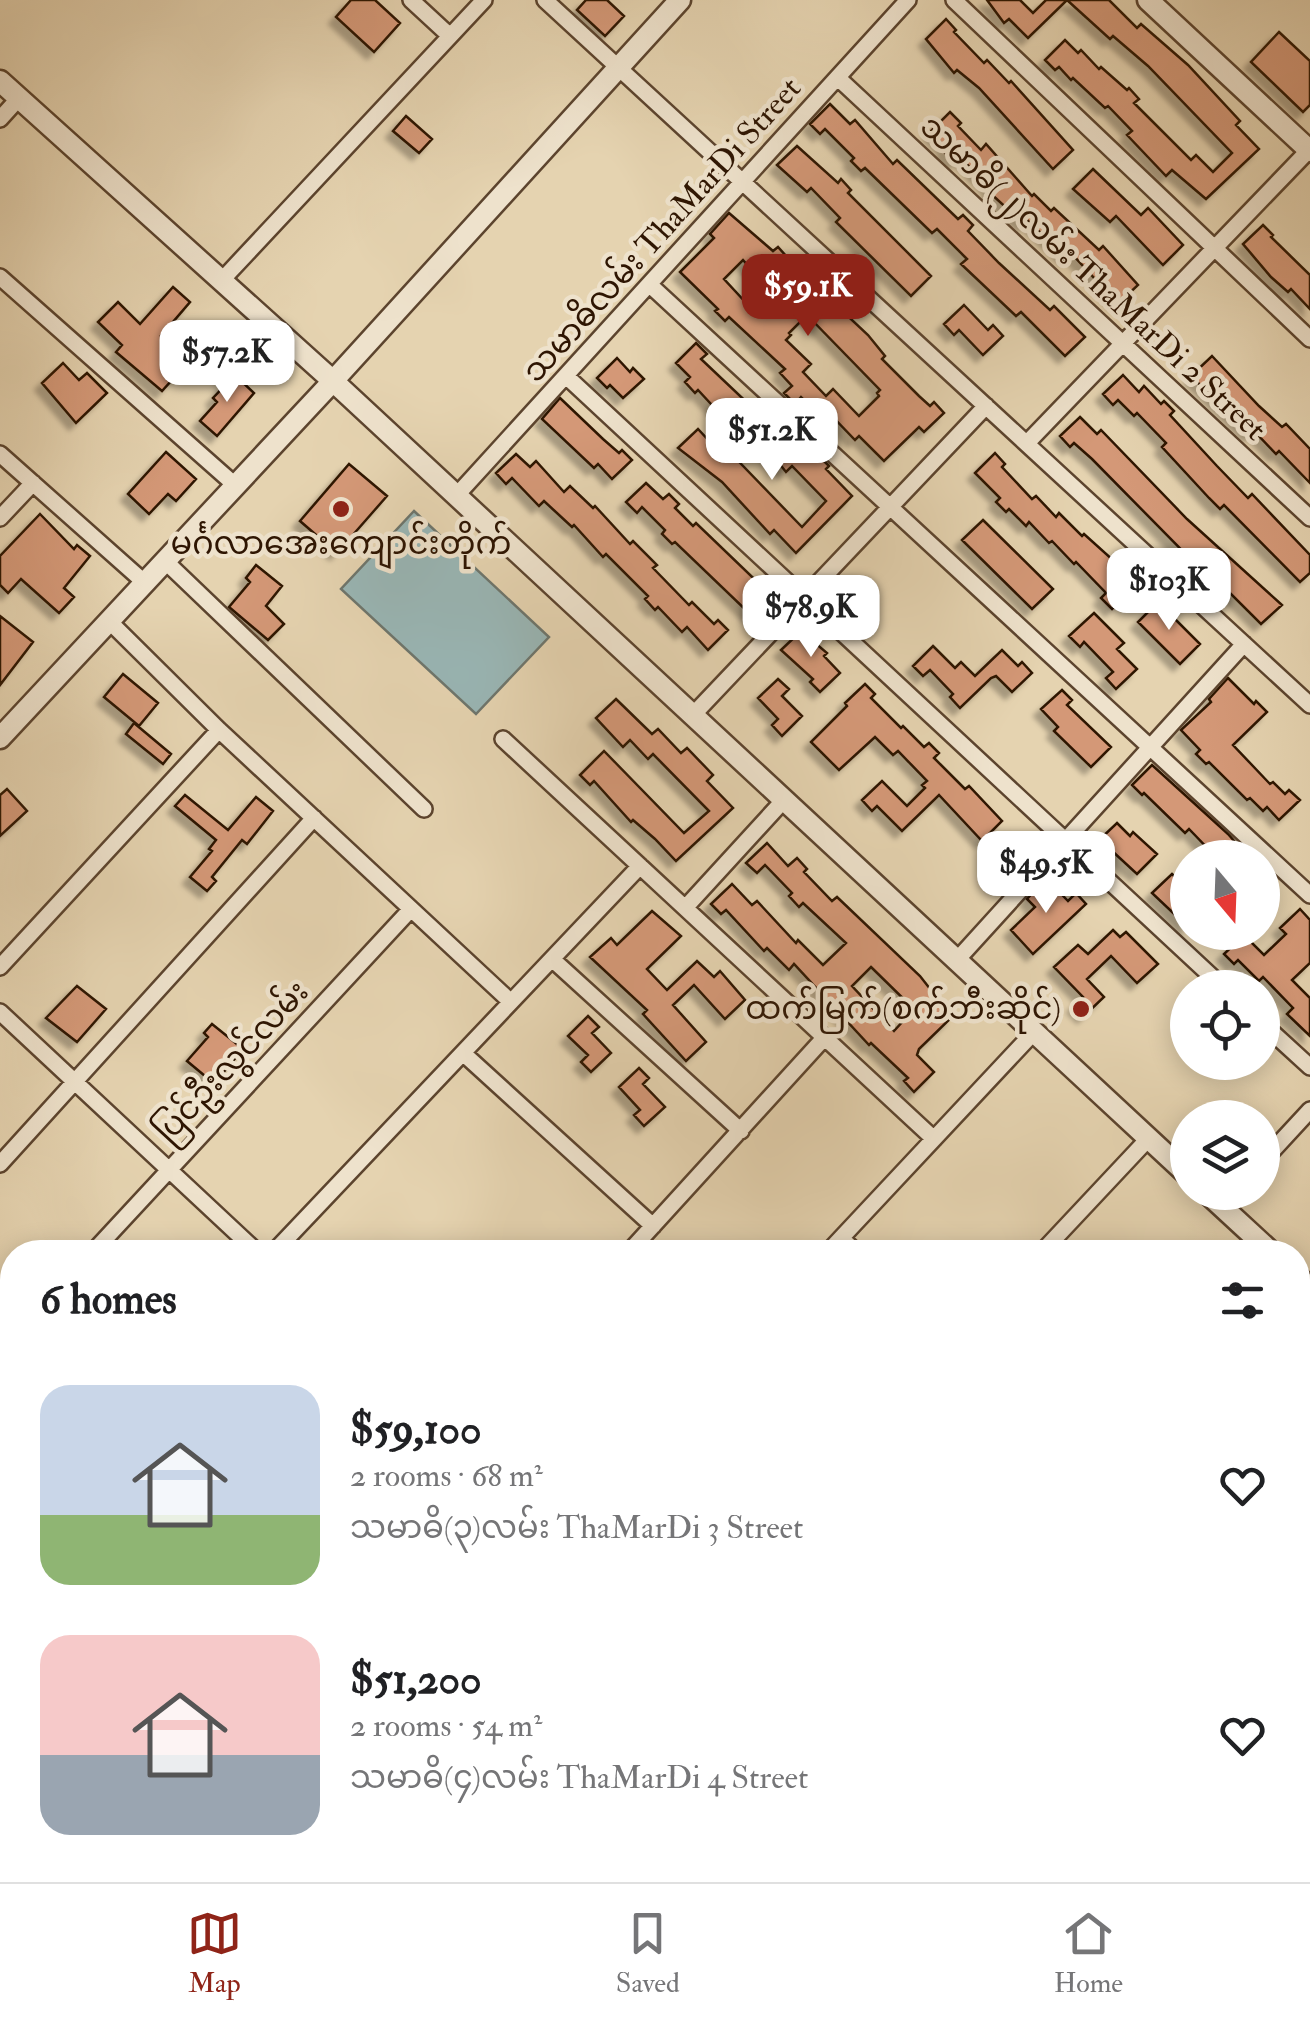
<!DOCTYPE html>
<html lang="en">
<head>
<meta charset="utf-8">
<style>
  :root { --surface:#fff; --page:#f6f6f6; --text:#202124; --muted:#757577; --line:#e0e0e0; --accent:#8f2418 }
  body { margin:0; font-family:"IM FELL Double Pica","Noto Sans Myanmar",serif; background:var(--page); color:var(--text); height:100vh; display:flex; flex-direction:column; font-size:38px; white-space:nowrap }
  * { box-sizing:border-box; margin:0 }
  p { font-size:32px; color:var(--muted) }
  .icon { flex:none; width:55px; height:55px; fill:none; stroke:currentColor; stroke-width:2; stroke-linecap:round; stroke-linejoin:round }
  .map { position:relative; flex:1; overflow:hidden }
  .drawer { position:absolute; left:0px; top:1240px; width:1310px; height:642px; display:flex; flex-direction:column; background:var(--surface); border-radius:40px 40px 0 0; box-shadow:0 5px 25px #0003 }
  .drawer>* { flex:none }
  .needle { width:65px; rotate:161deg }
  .buttons { position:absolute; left:1170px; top:840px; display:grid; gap:20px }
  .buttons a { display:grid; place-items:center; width:110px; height:110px; border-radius:50%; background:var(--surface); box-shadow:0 5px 25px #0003; font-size:50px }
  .price { position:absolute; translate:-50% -85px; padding:0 22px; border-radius:20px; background:#fff; color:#222; font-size:32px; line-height:65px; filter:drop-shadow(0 2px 5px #0008) }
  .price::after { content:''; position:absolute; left:50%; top:60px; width:30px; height:22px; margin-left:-15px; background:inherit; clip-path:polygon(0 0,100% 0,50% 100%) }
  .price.selected { background:var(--accent); color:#fff }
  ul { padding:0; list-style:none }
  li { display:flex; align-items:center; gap:30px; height:250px; padding:0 40px }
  li span { display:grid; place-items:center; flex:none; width:280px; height:200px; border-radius:30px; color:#555 }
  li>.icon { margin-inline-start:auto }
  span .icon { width:120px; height:120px; fill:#fffc; stroke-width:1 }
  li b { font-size:42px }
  h2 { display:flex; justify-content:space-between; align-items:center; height:120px; padding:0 40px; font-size:42px }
  .tab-bar { display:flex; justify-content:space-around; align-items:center; height:140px; border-top:2px solid var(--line); background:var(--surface); font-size:28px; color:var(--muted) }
  .tab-bar a { display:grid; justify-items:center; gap:5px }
  .tab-bar .selected { color:var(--accent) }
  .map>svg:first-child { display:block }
</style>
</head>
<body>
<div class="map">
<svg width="1310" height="1882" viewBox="0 0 1310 1882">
  <defs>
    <filter id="shadow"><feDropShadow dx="-7" dy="7" stdDeviation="2.5" flood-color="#0004"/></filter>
  </defs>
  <rect width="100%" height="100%" fill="#e5d3b0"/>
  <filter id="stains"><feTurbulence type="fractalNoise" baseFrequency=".002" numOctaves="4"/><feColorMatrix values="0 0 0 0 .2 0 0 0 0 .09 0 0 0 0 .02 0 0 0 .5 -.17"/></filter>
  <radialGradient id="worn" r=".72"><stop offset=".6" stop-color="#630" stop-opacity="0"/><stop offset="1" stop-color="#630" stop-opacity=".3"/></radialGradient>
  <!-- water -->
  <path fill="#99b6b5" stroke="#6e766d" stroke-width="2.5" d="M414,511L549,637L476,714L341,589Z"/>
  <!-- building -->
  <path fill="#d49877" stroke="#2e1502" stroke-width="2.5" fill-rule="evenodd" filter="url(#shadow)" d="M351,0H375L400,23L374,52L336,17Z
    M586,0H607L624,16L605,36L577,10Z
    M987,0H1020L1033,13L1046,0H1109L1137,28L1141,24L1188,65L1240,121L1236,125L1259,149L1206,199L1172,170L1166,176L1127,135L1132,131L1108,106L1105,108L1073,78L1071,80L1059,67L1055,70L1045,60L1065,40L1078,53L1081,50L1099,69L1101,67L1127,90L1129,88L1139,99L1134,103L1191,160L1196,155L1213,172L1232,153L1148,66L1113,36L1110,39L1067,0L1028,38L1009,19L1004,23Z
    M946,19L956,30L954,32L984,63L987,60L1009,83L1011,81L1073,150L1053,169L979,88L957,70L954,73L926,39Z
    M1279,32L1310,61V105L1303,112L1251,62Z
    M830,104L850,124L855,120L893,164L897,160L958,219L963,215L973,225L968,231L999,263L1050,310L1054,306L1085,337L1065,356L1021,312L1016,316L961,264L967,259L937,229L932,233L865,168L861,171L851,161L854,158L825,129L820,134L810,124Z
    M950,112L961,123L958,126L981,150L986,144L1032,196L1034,194L1051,211L1054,208L1099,250L1103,246L1138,285L1118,304L1071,253L1067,258L1028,221L1024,224L989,192L991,189L960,157L955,162L944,152L947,149L930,132Z
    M406,116L432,139L419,153L393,131Z
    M797,146L838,183L841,179L851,190L848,193L931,276L911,296L836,222L840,218L811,188L807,192L777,165Z
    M1093,169L1141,215L1148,208L1183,245L1163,265L1116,216L1110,222L1073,189Z
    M729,213L773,251L778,247L832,307L835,304L868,335L885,356L882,359L919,396L930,406L934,402L944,413L924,432L919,427L884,461L859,436L855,440L829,413L823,419L801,397L795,404L784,393L792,386L780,373L785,369L729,317L725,321L715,311L718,309L680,272L714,238L710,234ZM743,260L751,269L756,264L782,296L764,313L753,302L749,306L724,279ZM807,315L880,390L877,393L879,396L859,416L833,389L826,396L803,372L811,364L786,340L791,335L789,333Z
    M1263,225L1273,235L1271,237L1310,275V309L1291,289L1288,292L1271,277L1243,244Z
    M173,287L190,302L161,336L189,361L162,391L116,352L122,345L98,322L118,302L140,324Z
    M964,305L988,330L993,325L1003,336L983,355L959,330L954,335L944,324Z
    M696,343L707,354L701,359L756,411L736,431L698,390L695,393L685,382L690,377L676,363Z
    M1212,356L1259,406L1282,427L1286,424L1310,449V483L1279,451L1276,454L1254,431L1250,434L1191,376Z
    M617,358L630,372L633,368L644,379L623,398L610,385L607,388L597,378Z
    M63,363L79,380L87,373L107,393L76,423L42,383Z
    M235,375L254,393L217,436L200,421L217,402L213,398Z
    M1123,375L1139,392L1144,386L1161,404L1164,401L1174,411L1170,415L1217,466L1248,498L1252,494L1310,555V573L1300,582L1224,505L1220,509L1209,498L1162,447L1166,443L1137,413L1134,416L1118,400L1113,405L1103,394Z
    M560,398L603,439L619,453L622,450L632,460L612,479L598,464L594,468L542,419Z
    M1080,417L1097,434L1101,430L1187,519L1282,605L1261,624L1223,586L1220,589L1092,459L1074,443L1070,447L1060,436Z
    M782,423L814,461L819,456L829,466L826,469L852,496L796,553L774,530L770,534L722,482L678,448L698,429L712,444L717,439L802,527L826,501L792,466L786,472L762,442Z
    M166,452L196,479L176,501L168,494L149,514L128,494Z
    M995,453L1005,464L1002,467L1032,499L1036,496L1056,517L1059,513L1082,536L1084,534L1114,561L1109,566L1132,589L1112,609L1101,598L1106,593L1076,562L1074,564L1052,541L1049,543L1029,522L1026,526L1009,509L1006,512L996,502L1000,498L975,473Z
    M516,454L530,467L536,461L564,492L570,486L593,508L595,506L630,544L633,541L657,565L653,568L689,605L692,602L714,624L718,620L728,630L708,650L687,627L682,632L658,607L655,610L645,599L648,596L606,554L603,557L574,525L572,527L544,501L539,506L512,478L506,484L496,473Z
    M349,464L387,496L337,553L300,521Z
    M646,483L663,499L669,494L679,504L675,508L693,526L696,523L771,595L751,615L675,542L672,544L662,534L665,530L642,507L637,513L626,502Z
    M40,514L74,549L77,545L90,556L64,588L74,597L59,613L21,579L8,593L0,585V556Z
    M983,520L1053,589L1032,609L962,540Z
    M256,565L282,586L266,606L284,624L268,640L229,607L250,582L246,578Z
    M1158,602L1200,644L1180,664L1138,622Z
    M1094,613L1124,643L1117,649L1137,669L1116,689L1106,678L1113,672L1084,642L1080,647L1069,636Z
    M0,616L33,642L0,685Z
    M801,631L827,653L824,656L840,673L820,692L810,682L813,679L781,650Z
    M933,646L955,668L961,662L975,676L1002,650L1018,666L1022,662L1032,673L1012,692L996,676L991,678L960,708L950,697L953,694L930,670L923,676L913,666Z
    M123,674L158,703L139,726L104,697Z
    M1228,678L1254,704L1256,701L1267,712L1233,745L1270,784L1273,782L1285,794L1289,790L1300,800L1279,820L1267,807L1263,811L1250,798L1247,800L1209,762L1206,764L1196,754L1200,750L1181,730L1211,702L1209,699Z
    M778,679L789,689L782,696L802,716L782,736L772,725L778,719L758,698Z
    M865,684L875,694L871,698L901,728L903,726L924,747L929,743L939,753L934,758L965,789L969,786L1002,821L982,841L939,795L902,831L877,806L872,811L862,800L882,781L907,806L925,788L922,785L927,781L898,751L893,755L875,737L839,770L811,742L847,706L845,703Z
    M1062,690L1072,700L1067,705L1111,747L1091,767L1054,731L1058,727L1041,709Z
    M616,699L652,734L658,729L681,753L687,748L713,775L707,781L733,808L676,861L655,839L633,820L631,822L594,781L590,785L580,775L604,751L684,833L709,811L653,754L648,759L630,740L623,747L596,718Z
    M134,723L171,754L163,764L126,734Z
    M1152,765L1228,834L1249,858H1217L1189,829L1185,833L1144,793L1142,795L1132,785Z
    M7,789L27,811L0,836V795Z
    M185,795L228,830L256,797L273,811L247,844L242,840L212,877L216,881L207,891L190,877L212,851L209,849L216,840L175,806Z
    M1117,823L1130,836L1133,832L1157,854L1137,874L1110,849L1107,852L1097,842Z
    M767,843L788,866L797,858L807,869L804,872L832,901L837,897L920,976L952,1017L919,1049L917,1055L934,1072L914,1092L904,1081L908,1078L871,1043L869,1045L794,964L789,970L767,948L764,951L726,910L721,914L711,904L732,884L752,905L757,901L796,943L798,940L823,965L846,943L803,903L799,907L789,896L792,893L765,865L757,873L746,863ZM871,967L914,1009L894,1031L852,986Z
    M1172,874L1188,889V927L1152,893Z
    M1046,878L1068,901L1076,893L1086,904L1033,954L1011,930L1035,907L1027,899Z
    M1300,909L1310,920V963L1292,980L1310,998V1036L1287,1014L1293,1008L1263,977L1259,981L1238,960L1234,964L1224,954L1244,935L1264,955L1286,934L1280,928Z
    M652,911L681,936L647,969L667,990L697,961L714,977L720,971L745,1000L725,1019L694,985L673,1005L706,1042L686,1061L643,1014L647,1010L590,957L611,938L617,945Z
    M1113,930L1120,937L1126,932L1158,964L1137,983L1111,956L1087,979L1104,997L1084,1016L1074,1006L1083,997L1054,967L1078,945L1088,954Z
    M77,986L106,1009L77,1042L46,1018Z
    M588,1016L599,1027L592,1033L611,1053L591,1072L581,1062L588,1055L568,1036Z
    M212,1024L243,1049L222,1074L226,1076L217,1086L187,1061L208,1037L204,1033Z
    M639,1068L649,1078L643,1084L665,1107L644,1126L634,1115L640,1110L619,1087Z"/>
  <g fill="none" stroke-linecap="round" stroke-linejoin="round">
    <!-- minor casing -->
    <g stroke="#5c442e" stroke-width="20">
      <path id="minor" d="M411,0L450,36
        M545,0L1310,705
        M954,0L1310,339
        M838,78L1310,518
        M0,119L19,98
        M0,277L235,485
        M222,280L484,0
        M650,285L1310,895
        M566,376L1224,988
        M1027,443L1309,150
        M0,454L144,582
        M456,496L908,0
        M0,518L33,483
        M164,560L424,809
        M108,620L219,730L511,1002
        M692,716L986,406
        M503,739L934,1139
        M685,908L783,801
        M552,959L741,1131
        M956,961L1244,644
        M0,967L219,730
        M0,1012L257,1252
        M1262,1023L1310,1067
        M464,1054L653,1226
        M1262,1162L1310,1110
        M0,1164L314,818
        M841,1238L856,1252
        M93,1252L411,909
        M274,1252L640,866
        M629,1252L825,1037
        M828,1252L1034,1032
        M1042,1252L1148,1139
        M0,1355L12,1341
        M0,1392L12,1404
        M1298,1478L1310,1490
        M0,1542L12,1529
        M1298,1653L1310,1665
        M0,1737L12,1723
        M0,1761L12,1773
        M1298,1836L1310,1847
        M119,1870L132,1882
        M479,1870L491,1882
        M1109,1870L1121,1882
        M239,1882L250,1870
        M641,1882L652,1870
        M835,1882L847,1870
        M1031,1882L1042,1870"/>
    </g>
    <!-- tertiary casing -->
    <g stroke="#5c442e" stroke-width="25">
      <path id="tertiary" d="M1148,0L1310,151
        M0,81L333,381L1188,1175
        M0,738L333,381L680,0
        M1206,1192L1271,1252
        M1298,1277L1310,1289"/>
    </g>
    <!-- minor -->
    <use href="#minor" stroke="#eee2cc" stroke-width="15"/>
    <!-- tertiary -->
    <use href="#tertiary" stroke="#eee2cc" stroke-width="20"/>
  </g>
  <!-- markers -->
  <g fill="#8f2418" stroke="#eee2cc" stroke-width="4">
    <circle cx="341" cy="509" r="10"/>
    <circle cx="1081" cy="1009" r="10"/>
  </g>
  <g text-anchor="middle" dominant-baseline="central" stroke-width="9" stroke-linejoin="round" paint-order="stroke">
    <!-- street labels -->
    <g font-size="32" fill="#2e1502" stroke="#eee2cc">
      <text transform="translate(662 230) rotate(-48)">သမာဓိလမ်း ThaMarDi Street</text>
      <text transform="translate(1093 278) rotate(43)">သမာဓိ(၂)လမ်း ThaMarDi 2 Street</text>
      <text transform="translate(232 1062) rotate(-47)">ပြင်ဦးလွင်လမ်း</text>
    </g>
    <!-- poi labels -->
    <g font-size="32" fill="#2e1502" stroke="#eee2cc">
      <text x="341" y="544">မင်္ဂလာအေးကျောင်းတိုက်</text>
      <text x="1061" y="1009" text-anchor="end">ထက်မြက်(စက်ဘီးဆိုင်)</text>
    </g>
  </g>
  <rect width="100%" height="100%" filter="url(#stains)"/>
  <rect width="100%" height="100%" fill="url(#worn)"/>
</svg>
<div class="buttons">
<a><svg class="needle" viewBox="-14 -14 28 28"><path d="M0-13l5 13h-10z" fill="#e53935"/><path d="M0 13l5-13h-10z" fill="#757577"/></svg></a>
<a><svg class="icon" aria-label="locate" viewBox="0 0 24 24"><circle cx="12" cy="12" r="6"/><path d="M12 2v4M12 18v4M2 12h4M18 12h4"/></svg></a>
<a><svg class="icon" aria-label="layers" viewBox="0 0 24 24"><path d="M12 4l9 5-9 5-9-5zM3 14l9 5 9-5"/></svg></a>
</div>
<b class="price selected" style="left:808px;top:339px">$59.1K</b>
<b class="price" style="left:227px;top:405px">$57.2K</b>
<b class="price" style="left:772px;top:483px">$51.2K</b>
<b class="price" style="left:1169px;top:633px">$103K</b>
<b class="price" style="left:811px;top:660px">$78.9K</b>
<b class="price" style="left:1046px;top:916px">$49.5K</b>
<section class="drawer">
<h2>6 homes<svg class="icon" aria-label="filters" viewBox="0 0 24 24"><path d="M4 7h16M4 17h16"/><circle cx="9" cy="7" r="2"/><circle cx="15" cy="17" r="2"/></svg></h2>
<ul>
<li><span style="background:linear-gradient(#c9d6e8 65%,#8fb573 0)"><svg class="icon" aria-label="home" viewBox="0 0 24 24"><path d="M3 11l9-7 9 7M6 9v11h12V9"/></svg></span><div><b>$59,100</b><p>2 rooms · 68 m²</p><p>သမာဓိ(၃)လမ်း ThaMarDi 3 Street</p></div><svg class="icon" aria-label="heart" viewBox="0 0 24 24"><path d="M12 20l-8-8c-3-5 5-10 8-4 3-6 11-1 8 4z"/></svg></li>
<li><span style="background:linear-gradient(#f6c9c9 60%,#9aa5b1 0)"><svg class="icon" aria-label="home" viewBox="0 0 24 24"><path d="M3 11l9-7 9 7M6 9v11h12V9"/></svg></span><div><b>$51,200</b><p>2 rooms · 54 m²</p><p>သမာဓိ(၄)လမ်း ThaMarDi 4 Street</p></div><svg class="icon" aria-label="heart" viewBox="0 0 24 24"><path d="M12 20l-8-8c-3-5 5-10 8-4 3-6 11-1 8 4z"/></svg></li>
</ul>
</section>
</div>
<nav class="tab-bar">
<a class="selected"><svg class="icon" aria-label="map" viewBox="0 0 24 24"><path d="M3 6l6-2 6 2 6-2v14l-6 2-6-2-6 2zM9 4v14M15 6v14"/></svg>Map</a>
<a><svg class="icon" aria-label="saved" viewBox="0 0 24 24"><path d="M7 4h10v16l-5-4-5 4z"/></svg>Saved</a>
<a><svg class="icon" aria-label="home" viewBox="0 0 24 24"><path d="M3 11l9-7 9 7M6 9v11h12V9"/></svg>Home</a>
</nav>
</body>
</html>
